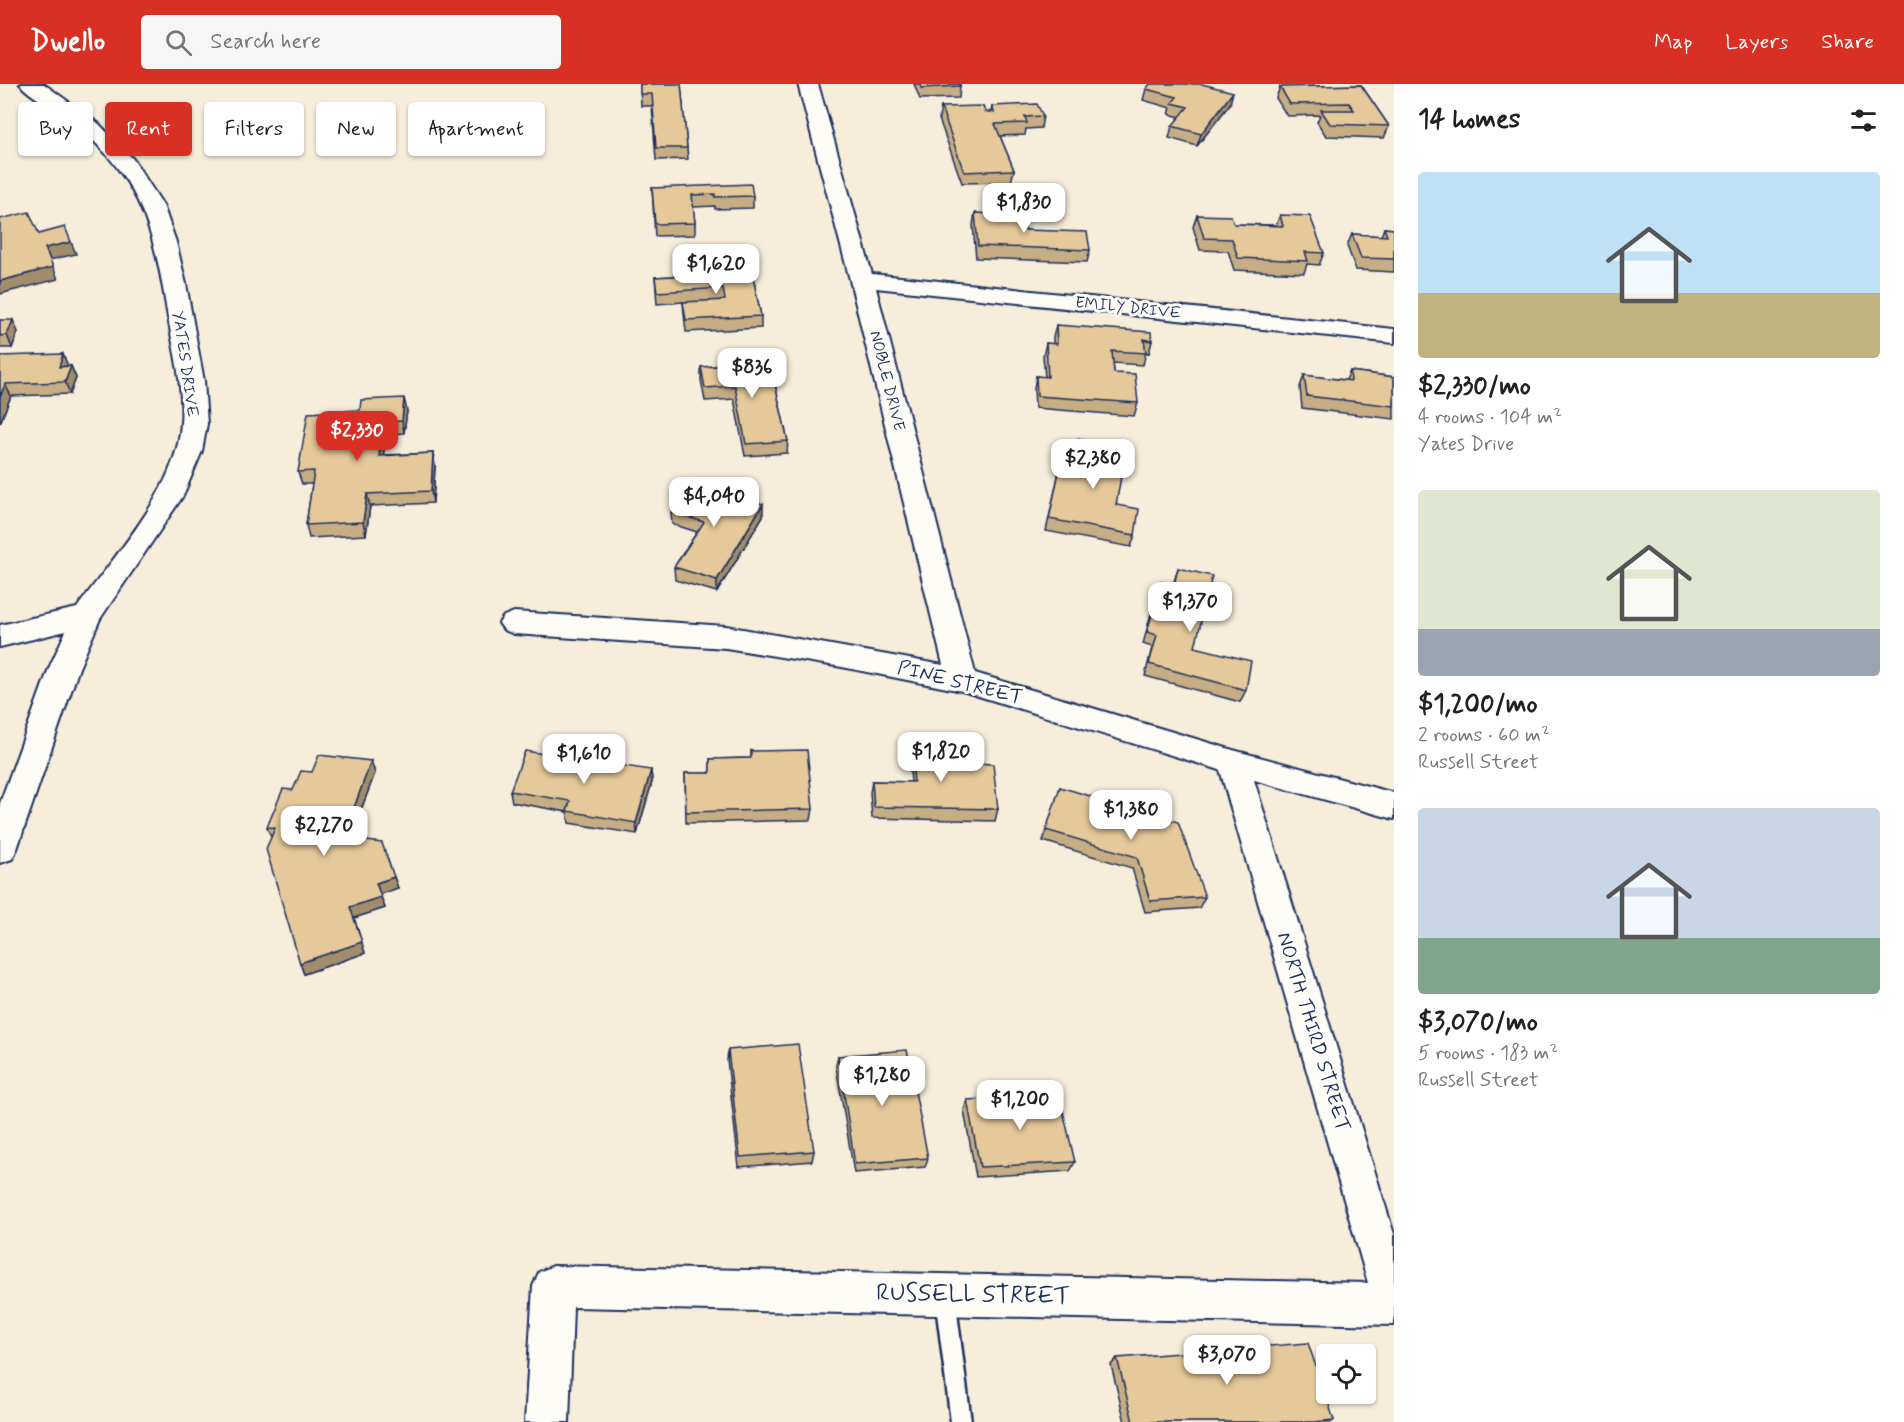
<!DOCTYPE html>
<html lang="en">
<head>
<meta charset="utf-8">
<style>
  :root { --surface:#fff; --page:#f6f6f6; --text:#202124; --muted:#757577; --accent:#d93025 }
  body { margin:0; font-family:Mynerve,sans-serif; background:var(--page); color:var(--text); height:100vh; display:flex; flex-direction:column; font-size:22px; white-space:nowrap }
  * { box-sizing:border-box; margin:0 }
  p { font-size:20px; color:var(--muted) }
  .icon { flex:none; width:33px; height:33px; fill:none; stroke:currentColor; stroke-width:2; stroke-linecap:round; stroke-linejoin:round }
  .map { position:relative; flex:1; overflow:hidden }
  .sheet { display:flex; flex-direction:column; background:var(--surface); width:510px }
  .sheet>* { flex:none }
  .banner { position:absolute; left:18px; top:18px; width:570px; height:54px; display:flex; gap:12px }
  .controls { position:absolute; left:1316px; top:1260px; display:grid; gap:12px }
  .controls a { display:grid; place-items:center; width:60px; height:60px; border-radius:6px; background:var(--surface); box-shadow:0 2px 4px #0004; font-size:30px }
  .price { position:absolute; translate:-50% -51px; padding:0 14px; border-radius:12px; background:#fff; color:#222; font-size:20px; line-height:39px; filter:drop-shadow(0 2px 3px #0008) }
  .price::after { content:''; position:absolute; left:50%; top:36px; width:18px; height:14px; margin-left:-9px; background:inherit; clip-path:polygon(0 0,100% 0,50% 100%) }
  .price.current { background:var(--accent); color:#fff }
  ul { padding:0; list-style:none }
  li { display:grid; align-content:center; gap:12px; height:318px; padding:0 24px }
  li span { display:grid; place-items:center; height:186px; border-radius:6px; color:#555 }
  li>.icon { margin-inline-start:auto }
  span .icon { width:108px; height:108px; fill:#fffc; stroke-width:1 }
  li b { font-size:26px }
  h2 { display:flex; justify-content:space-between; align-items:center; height:72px; padding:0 24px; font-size:26px }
  .tag { padding:0 21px; border-radius:6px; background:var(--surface); box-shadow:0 2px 4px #0004; font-size:21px; line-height:54px }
  .tag.current { background:var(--accent); color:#fff }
  header { display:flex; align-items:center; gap:36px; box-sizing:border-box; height:84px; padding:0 30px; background:var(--accent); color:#fff }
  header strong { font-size:28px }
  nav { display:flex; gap:33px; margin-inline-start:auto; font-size:21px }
  .search { width:420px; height:54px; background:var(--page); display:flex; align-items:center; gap:15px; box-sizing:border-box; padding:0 21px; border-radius:6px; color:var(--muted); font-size:22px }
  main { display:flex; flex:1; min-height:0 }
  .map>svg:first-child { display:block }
</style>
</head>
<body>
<header>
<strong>Dwello</strong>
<div class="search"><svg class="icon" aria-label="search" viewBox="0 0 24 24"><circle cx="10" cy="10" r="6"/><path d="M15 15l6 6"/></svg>Search here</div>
<nav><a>Map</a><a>Layers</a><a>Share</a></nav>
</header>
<main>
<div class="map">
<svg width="1394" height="1338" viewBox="0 0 1394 1338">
  <rect width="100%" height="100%" fill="#f6eddb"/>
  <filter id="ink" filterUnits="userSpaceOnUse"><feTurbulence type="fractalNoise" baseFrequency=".0167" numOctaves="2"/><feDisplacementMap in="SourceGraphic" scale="12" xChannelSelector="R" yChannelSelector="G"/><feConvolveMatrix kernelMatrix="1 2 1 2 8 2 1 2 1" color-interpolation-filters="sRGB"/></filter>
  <g filter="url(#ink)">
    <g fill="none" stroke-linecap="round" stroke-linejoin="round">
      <!-- lane casing -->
      <g stroke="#1b2f5e" stroke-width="5">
        <path id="lane" d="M945,1203L952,1206L955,1213L971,1338H951L935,1213L938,1206Z"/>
      </g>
      <!-- street casing -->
      <g stroke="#1b2f5e" stroke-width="4">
        <path id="street" d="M20,0H44L98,39L133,75L163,121L176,158L186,200L204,297L207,340L202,367L183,412L100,535L79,584L17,765L12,775L0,779V719L49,584L66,547L0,563V541L77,524C114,471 177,406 181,339C184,301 172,260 166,222C158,173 149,126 119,86C103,64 82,45 61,29C48,20 29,12 20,0Z
          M798,0H818L872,190L1394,245V259L876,204L975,589L1233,666L1394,709V735L1254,696L1394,1150V1241L573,1223L569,1338H525L533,1202L539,1188L553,1182L1368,1199L1220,686L962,607L842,583L726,564L514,550L504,546L499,539L504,532L514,528L726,542L943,581L850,196Z"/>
      </g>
      <!-- lane -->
      <use href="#lane" fill="#fdfcf7" fill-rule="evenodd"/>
      <!-- street -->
      <use href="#street" fill="#fdfcf7" fill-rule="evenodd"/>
    </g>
    <!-- wall -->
    <path fill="#c6ad84" stroke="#1b2f5e" stroke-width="1.5" d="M640,0H681L687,64L688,75L656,76L652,22H641Z
      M914,0H960V2L959,14L920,15Z
      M1361,1L1389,42L1384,54L1326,52L1317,38L1320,31L1287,32L1276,14L1280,3Z
      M1146,5L1230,20L1197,62L1169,54L1172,42L1180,33L1169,30L1171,24L1143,16Z
      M992,22L1043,32L1041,44L1026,45L1025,51L1000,52L1014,86L1011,98L962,99L939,35L941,23L991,28Z
      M652,104L753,112V124L715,125V122L693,123L695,139V151L655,152Z
      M975,129L1090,166L1087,178L976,174L973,141Z
      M1197,131L1234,140L1276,141L1280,131L1324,169L1319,181L1307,180L1304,189L1234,186L1228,167L1200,166L1193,143Z
      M1384,144L1394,145V188L1356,186L1347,162L1352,150L1381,152Z
      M752,188L761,232V244L686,248L684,230L683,218L657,220L655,193Z
      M0,236L18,248L12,264H0Z
      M1056,241L1152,257L1149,269L1146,268L1143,281L1113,279L1114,289L1138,319L1134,332L1035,324L1034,304L1036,292L1045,293L1043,272L1046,259L1053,260V253Z
      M0,272L71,282L76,294L70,310L11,312L0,339Z
      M770,279L788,357L787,369L745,372L734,315L705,317L701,296V283Z
      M1350,287L1394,293V335L1302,324L1300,303L1304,291L1346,296Z
      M360,326L407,327L404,349L386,350L383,371L433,369L435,382L433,419L370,422L366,451L309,454L306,441L312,400H302L298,388Z
      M1078,355L1135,451L1131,463L1046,447L1062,374L1073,376Z
      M671,428L763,432L717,508L675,496L674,483L697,448L672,440Z
      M1178,484L1195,563L1246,606L1240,618L1145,592L1152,563L1143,560L1156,510L1161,498L1173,501Z
      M911,664L968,679L998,725L995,737L872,734L870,709L872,697L911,698L909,675Z
      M751,667L813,725L811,736L686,739L685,689H710V675L751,674Z
      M371,677L375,689L350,755L394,793L398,804L380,810L385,824L354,834L365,869L304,890L300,879L271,753L267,743L293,706L312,688Z
      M651,686L652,698L637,750L569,739L567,728L512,718L510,707Z
      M1060,703L1205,813L1199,824L1145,828L1132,784L1043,757Z
      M728,966L814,1067L812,1077L739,1083L727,976Z
      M838,972L928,1074L925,1083L854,1089L836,982Z
      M967,1016L1075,1078L1070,1087L976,1093L964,1026Z
      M1117,1274L1334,1336L1332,1338H1125L1111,1281Z"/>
    <!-- shaded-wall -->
    <path fill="#a18d6c" stroke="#1b2f5e" stroke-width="1.5" d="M1233,8L1230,20L1197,62L1201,50Z
      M71,158L76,170L50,176L45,164Z
      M53,183L58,195L0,210V197Z
      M13,236L18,248L12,264L7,251Z
      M63,270L68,282L59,283Z
      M71,282L76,294L70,310L65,298Z
      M5,300L11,312L0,339V313Z
      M404,314L407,327L404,349L402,337Z
      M383,338L386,350L382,384L379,372Z
      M433,369L435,382L433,419L431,407Z
      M367,410L370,422L366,451L363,438Z
      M763,420V432L717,508V496Z
      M371,677L375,689L346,765L343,754Z
      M651,686L652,698L637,750L636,739Z
      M394,793L398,804L380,810L376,799Z
      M381,813L385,824L354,834L365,869L304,890L300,879L350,823Z"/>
    <!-- building -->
    <path fill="#e6c99a" stroke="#1b2f5e" stroke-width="1.5" d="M640,0H681L687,64H656L652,10H640Z
      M920,0H960V2L921,4Z
      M1150,0H1202L1233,8L1201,50L1172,42L1188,23L1172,19L1177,13L1146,5Z
      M1361,1L1389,42L1330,40L1321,26H1354L1349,19L1290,20L1280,3Z
      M1037,20L1043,32L1025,33L1027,39L995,40L1014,86L964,88L941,23L983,22L985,28H994L992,22Z
      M751,100L753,112L715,113V110L692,111L695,139L655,140L652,104Z
      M29,128L39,150L65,143L71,158L45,164L53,183L0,197V135Z
      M975,129L1023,131L1025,146L1087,148L1090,166L978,162Z
      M1197,131L1231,132L1234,140L1283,142L1280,131L1310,132L1324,169L1305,168L1308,177L1238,174L1232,155L1204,154Z
      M1384,144L1394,145V175L1361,174L1352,150L1387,152Z
      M752,188L761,232L686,236L683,218L725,216L723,204L657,208L655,193Z
      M0,236H13L7,251L0,252Z
      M1056,241L1151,248L1152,257L1144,255L1146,269L1112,267L1114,289L1135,290L1138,319L1037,312L1036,292L1048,293L1046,259L1057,260Z
      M63,270L59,283L71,282L65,298L5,300L0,313V272Z
      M770,279L788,357L746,360L735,302L705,304L701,283Z
      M1350,287L1394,293V322L1307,312L1304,291L1351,297Z
      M404,314L402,337L383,338L379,372L433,369L431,407L367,410L363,438L306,441L314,387L298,388L308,329L360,326L361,316Z
      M1078,355L1126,364L1116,421L1139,425L1135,451L1049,435L1062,374L1074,376Z
      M691,399L763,420L717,496L674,483L704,438L671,428Z
      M1178,484L1212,492L1195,563L1251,577L1246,606L1149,580L1157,551L1147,548L1161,498L1174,501Z
      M911,664L967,665L968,679L993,680L998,725L874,723L872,697L914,698Z
      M807,666L813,725L686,728L685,689H710V675L751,674V667Z
      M525,667L651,686L636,739L567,727L570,717L510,707Z
      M319,671L371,677L343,754L382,759L394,793L376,799L381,813L350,823L362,858L300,879L266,765L275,744L267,743L283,705L293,706L301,687L312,688Z
      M1060,703L1178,738L1205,813L1150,817L1137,773L1046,746Z
      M798,960L814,1067L740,1073L728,966Z
      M907,966L928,1074L855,1080L838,972Z
      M1059,1010L1075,1078L980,1083L967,1016Z
      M1308,1259L1334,1336L1314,1338H1133L1117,1274Z"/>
  </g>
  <g text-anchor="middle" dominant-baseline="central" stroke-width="6" stroke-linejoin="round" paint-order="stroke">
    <!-- far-street labels -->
    <g font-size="16" fill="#1b2f5e" stroke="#fdfcf7">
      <text transform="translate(1128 224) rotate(6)">EMILY DRIVE</text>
      <text transform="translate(185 280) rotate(82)">YATES DRIVE</text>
      <text transform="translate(887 297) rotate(76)">NOBLE DRIVE</text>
    </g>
    <!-- street labels -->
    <g font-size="20" fill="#1b2f5e" stroke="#fdfcf7">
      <text transform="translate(960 599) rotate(14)">PINE STREET</text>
      <text transform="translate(1313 948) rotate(73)">NORTH THIRD STREET</text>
    </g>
    <!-- near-street labels -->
    <g font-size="24" fill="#1b2f5e" stroke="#fdfcf7">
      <text transform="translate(973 1211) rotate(1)">RUSSELL STREET</text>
    </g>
  </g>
</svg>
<div class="controls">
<a><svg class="icon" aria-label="locate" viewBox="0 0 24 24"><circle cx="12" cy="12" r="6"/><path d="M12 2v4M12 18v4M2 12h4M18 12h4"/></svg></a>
</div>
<b class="price" style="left:1024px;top:150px">$1,830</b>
<b class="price" style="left:716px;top:211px">$1,620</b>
<b class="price" style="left:752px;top:315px">$836</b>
<b class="price current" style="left:357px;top:378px">$2,330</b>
<b class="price" style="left:1093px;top:406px">$2,380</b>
<b class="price" style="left:714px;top:444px">$4,040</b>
<b class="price" style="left:1190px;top:549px">$1,370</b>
<b class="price" style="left:941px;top:699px">$1,820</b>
<b class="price" style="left:584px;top:701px">$1,610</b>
<b class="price" style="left:1131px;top:757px">$1,380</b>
<b class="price" style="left:324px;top:773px">$2,270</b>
<b class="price" style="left:882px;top:1023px">$1,280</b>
<b class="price" style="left:1020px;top:1047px">$1,200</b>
<b class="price" style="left:1227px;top:1302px">$3,070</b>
<div class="banner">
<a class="tag">Buy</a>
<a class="tag current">Rent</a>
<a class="tag">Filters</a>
<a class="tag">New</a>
<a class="tag">Apartment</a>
</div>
</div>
<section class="sheet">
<h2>14 homes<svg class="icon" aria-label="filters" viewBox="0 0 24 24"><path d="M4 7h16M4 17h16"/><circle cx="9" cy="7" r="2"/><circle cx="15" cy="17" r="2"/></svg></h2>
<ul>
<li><span style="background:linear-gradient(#bfe0f5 65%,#c2b280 0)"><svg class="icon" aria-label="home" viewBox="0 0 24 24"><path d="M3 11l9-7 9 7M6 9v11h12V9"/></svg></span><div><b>$2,330/mo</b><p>4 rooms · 104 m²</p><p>Yates Drive</p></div></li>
<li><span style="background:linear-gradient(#dfe7d0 75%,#9aa5b1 0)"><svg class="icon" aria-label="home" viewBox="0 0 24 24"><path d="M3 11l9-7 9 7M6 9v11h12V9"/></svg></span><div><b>$1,200/mo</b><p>2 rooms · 60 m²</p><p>Russell Street</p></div></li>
<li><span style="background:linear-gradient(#c9d6e8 70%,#7fa58c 0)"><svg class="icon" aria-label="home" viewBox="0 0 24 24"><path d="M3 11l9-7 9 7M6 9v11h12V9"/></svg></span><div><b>$3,070/mo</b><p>5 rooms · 183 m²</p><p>Russell Street</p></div></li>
</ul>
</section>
</main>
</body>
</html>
